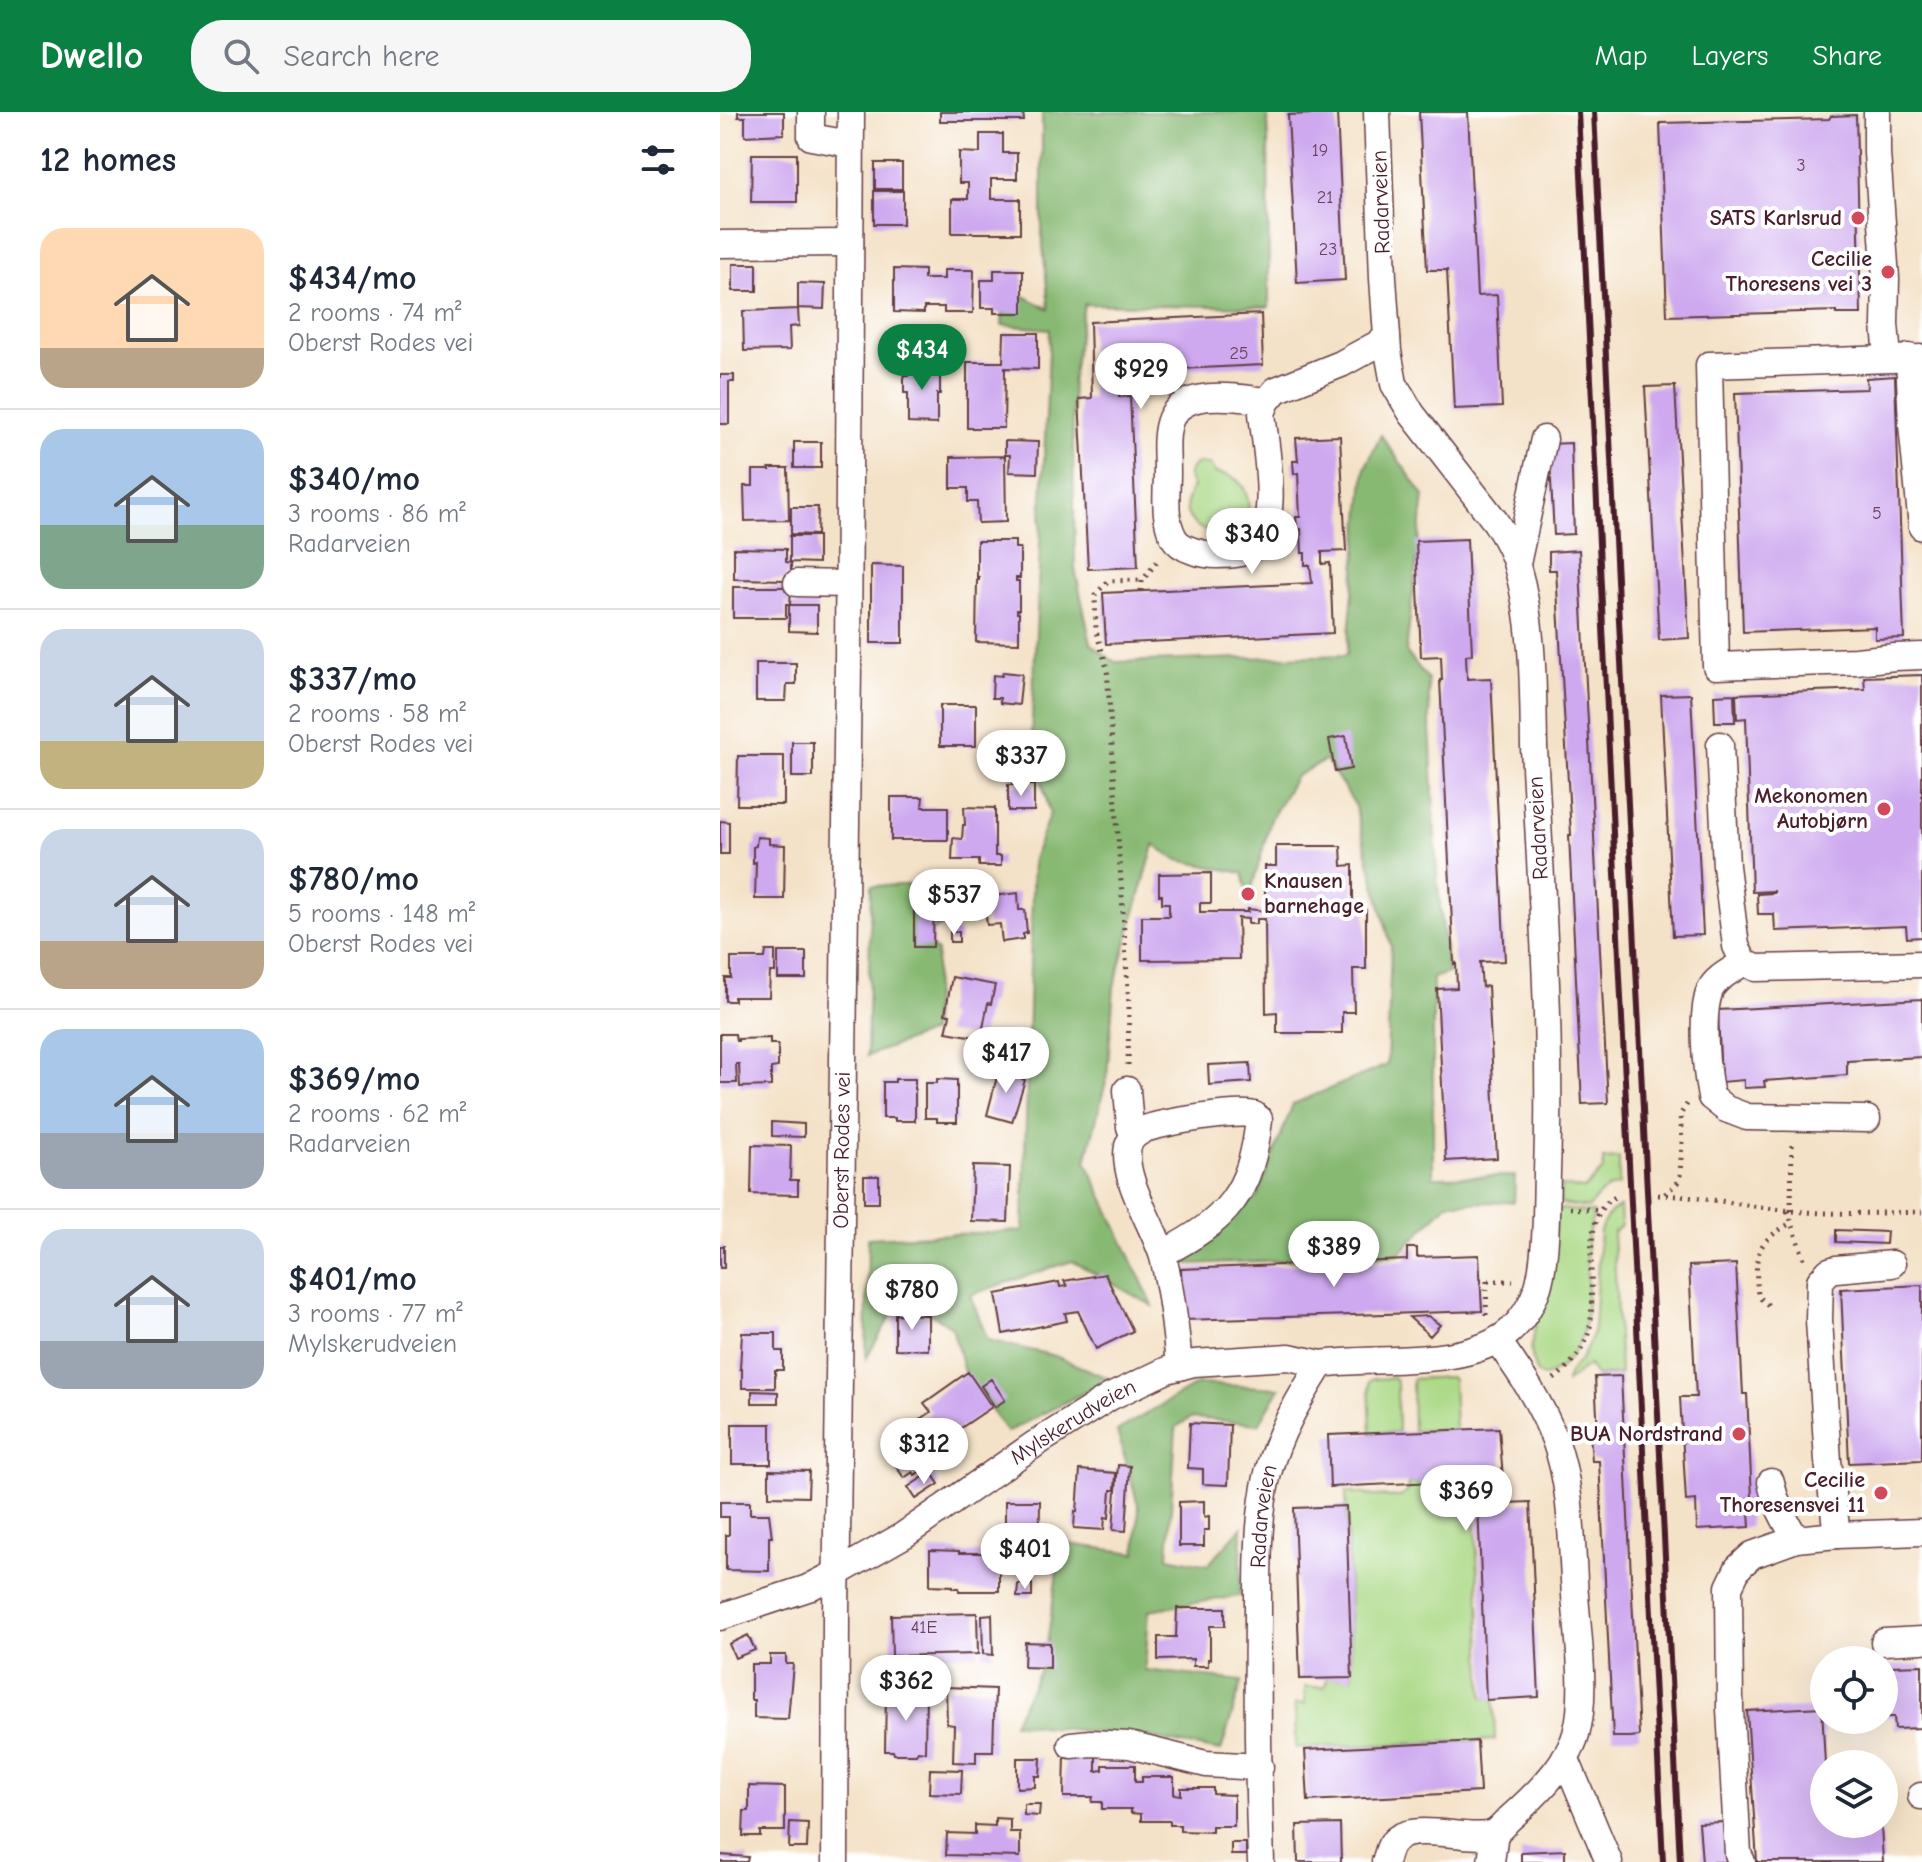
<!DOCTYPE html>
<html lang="en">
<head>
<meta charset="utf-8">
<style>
  :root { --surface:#fff; --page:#f6f6f7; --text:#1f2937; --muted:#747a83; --line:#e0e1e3; --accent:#0b8043 }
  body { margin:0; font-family:"Comic Neue",sans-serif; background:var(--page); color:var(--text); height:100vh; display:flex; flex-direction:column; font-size:30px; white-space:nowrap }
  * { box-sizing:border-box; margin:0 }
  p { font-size:26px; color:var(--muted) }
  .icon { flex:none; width:44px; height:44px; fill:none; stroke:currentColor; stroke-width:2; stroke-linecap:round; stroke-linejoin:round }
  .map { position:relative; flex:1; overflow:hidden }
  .drawer { display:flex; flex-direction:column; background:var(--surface); width:720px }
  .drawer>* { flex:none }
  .fabs { position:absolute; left:1090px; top:1534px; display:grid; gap:16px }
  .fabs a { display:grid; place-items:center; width:88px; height:88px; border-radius:50%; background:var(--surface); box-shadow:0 8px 32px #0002; font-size:40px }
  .price { position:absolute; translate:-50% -68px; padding:0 18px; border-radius:28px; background:#fff; color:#222; font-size:26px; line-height:52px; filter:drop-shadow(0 2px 4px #0008) }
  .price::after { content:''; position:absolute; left:50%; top:48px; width:24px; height:18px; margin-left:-12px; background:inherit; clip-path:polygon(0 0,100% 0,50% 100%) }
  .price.on { background:var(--accent); color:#fff }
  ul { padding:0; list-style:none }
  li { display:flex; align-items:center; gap:24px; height:200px; padding:0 40px }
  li+li { border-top:2px solid var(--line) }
  li span { display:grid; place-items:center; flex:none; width:224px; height:160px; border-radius:24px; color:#555 }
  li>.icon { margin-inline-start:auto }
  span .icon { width:96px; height:96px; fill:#fffc; stroke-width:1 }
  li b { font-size:34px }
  h2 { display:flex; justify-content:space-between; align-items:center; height:96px; padding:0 40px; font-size:34px }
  header { display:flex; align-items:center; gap:48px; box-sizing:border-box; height:112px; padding:0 40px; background:var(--accent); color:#fff }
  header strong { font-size:38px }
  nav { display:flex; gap:44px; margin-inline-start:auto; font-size:28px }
  .search { width:560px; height:72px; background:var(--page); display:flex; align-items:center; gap:20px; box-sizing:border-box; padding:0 28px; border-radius:32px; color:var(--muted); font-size:30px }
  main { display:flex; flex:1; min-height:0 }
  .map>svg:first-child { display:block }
</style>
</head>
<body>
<header>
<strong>Dwello</strong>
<div class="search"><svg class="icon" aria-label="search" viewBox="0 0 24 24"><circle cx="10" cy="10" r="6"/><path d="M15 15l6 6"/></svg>Search here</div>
<nav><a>Map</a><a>Layers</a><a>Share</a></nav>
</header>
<main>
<section class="drawer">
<h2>12 homes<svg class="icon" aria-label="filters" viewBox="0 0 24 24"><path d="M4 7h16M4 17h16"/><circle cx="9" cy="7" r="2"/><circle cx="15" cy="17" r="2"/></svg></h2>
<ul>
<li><span style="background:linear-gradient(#ffd9b3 75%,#b9a48a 0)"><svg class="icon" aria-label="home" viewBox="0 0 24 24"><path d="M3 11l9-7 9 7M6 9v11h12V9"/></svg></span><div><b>$434/mo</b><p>2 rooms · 74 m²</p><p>Oberst Rodes vei</p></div></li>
<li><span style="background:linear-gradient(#a9c7e8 60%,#7fa58c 0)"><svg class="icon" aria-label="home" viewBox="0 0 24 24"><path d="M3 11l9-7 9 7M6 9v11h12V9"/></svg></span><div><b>$340/mo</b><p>3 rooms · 86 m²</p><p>Radarveien</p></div></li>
<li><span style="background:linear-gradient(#c9d6e8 70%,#c2b280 0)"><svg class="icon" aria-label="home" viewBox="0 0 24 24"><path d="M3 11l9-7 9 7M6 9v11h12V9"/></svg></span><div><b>$337/mo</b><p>2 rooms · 58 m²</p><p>Oberst Rodes vei</p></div></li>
<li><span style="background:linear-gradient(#c9d6e8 70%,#b9a48a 0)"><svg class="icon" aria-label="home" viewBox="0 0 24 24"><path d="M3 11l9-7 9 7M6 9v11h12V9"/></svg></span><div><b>$780/mo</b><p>5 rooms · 148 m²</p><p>Oberst Rodes vei</p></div></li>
<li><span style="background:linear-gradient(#a9c7e8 65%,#9aa5b1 0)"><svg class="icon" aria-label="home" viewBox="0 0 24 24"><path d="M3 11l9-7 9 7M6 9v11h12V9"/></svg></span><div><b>$369/mo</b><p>2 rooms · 62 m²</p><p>Radarveien</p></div></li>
<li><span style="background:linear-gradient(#c9d6e8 70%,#9aa5b1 0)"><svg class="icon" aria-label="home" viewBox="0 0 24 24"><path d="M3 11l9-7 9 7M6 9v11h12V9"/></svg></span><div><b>$401/mo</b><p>3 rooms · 77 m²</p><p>Mylskerudveien</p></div></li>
</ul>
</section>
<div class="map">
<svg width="1202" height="1750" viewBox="0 0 1202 1750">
  <rect width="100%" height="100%" fill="#fff"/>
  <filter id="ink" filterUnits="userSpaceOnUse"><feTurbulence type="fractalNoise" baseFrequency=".0125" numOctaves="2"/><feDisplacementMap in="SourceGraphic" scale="16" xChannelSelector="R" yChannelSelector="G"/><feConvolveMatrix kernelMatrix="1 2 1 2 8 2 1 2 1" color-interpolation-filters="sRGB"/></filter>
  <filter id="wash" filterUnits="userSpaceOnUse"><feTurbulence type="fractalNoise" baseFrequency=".006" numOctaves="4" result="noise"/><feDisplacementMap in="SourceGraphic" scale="32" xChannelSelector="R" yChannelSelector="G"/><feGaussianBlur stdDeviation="1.8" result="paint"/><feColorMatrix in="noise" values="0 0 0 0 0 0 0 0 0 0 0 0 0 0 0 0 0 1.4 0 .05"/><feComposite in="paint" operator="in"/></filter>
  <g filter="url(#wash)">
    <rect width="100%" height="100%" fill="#f4e2c8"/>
    <!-- green -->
    <path fill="#abd986" stroke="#7a7c58" stroke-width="2" d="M478,351L490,353L495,361C508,362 520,366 525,379C549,439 439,431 473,374C466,364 468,356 478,351Z
      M899,1046V1073C884,1076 877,1084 868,1096L842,1092L840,1089L841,1074L864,1077L883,1058V1047Z
      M900,1095L901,1114L893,1121L900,1262L876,1264L869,1253L846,1270C847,1260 854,1256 860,1248C867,1238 871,1227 874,1216L880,1119C884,1108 889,1100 900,1095Z
      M842,1097L874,1101C871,1111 868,1121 867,1131C865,1172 876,1220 844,1252C838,1258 832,1263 823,1264L818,1262L815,1257L811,1239L816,1210L826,1189L837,1099Z
      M731,1265L733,1268L735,1318L693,1319L692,1267Z
      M673,1266L676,1269L677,1272L678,1320L651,1321L649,1270L653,1267Z
      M688,1371H697L708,1381H728L754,1373L763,1586L774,1587L775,1628L576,1636L575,1592H585V1575H604L608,1566L632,1565L626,1379L654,1384L681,1385L688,1378Z"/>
    <!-- forest -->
    <path fill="#88b973" stroke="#696c4f" stroke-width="2" d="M322,0H548L549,195L364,192L352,268L355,457L371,532L395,550L627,543L645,356L661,323L704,384L686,540L708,567L717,767L728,861L713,866V1065L795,1064L794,1090L728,1091L677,1144L469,1152L462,1140L537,1085L573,992L667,953L671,834L634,691L606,648L576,664L551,707L529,787L523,761L458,748L434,733L394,875L387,965L366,1049L433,1194L352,1149L250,1183L268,1228L335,1244L390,1267L287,1320L244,1260L232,1215L183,1184L146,1246L148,1126L303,1119L313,747L330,701L311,629L330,217L282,213L284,189L304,184L329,197L322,123Z
      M247,771L252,802L201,822L217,840L211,920L147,944L151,774Z
      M477,1272L560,1276L539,1312L471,1306L456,1315L448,1445L488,1453L522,1415L520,1484L429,1498L425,1558L522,1569L501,1639L430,1626L293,1611L317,1564L326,1540L341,1431L416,1441L419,1396L397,1319Z"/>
    <g id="blocks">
      <!-- building -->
      <path fill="#cea9ef" d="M18,0H64V22L25,24V5H18Z
        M220,0H303L304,9H220Z
        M699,0H748L757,184L777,183L782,295L734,297L727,158H707Z
        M617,1L625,168L577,171L568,3Z
        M1136,3L1141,202H1116V199L947,204L940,11L1109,7L1111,4Z
        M260,22H283V41H297V67H271V87H300V121H232V87H248V71H239V40L260,41Z
        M32,42H77V90H31Z
        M155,51H182V77H155Z
        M154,79H183V112H154Z
        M13,152H37V179H13Z
        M174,157L204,158V167H224V158H254L253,201H224V195H204V201L174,200Z
        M274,158H303V201H274V196H261V168H274Z
        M78,171L105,172L104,197L78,196Z
        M78,197L79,214L69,215L70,238L24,239L23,199Z
        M541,202L543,253L397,260L399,285L410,284L418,455L368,457L359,287L372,286L370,210Z
        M284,221H318V257L285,256L284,316H247V250H283Z
        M189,249H217V263H220V282H217V312L188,311V281H184V264H188Z
        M0,263H14V270H9V312H0Z
        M1175,264L1184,526L1155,527V515L1023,520L1015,281L1147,277L1146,266Z
        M955,274L969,526L939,528L925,275Z
        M620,324L626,439L602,440V452L610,451L613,521L386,532L383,481L592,471L590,453H585V441H582L581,417H577L576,405H580L578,361L574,362L573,349H578L576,326Z
        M285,329L318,330L317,361L289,360L290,343H285Z
        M74,330H101V356H74Z
        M851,331L854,422L834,423L829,332Z
        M285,344L286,410L258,411L257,390H248V376H231V345Z
        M49,356H68L69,408L25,409L24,374H33V358H50Z
        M71,395H98L97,423L71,422Z
        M70,424H98V451L70,450Z
        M747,427L752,542L746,543L747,567L771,566L785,849L760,850L762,875L768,874L777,1046L726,1049L717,877L737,876L736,851L734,852L720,568H722L721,544L701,545L696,429Z
        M257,429H295V436H300V466H296V469H299V498H297V501H299V531L256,530L257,468H259V465H257Z
        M14,436L66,437V450L71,451V464L66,463V468L14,467Z
        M859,438L888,991L862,992L849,723H851L836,458H829V440Z
        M151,453L183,454V531H151Z
        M13,475H66V479H71L70,492H66V506H13Z
        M69,493H97V520L69,519Z
        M36,551H76V572H67L66,589H36Z
        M283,560L302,562L299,593L280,591V586H272L273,563L282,564Z
        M1202,563V825L1187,826L1186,814L1055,819L1054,802H1038L1037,782L1054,781V779L1032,780L1026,606L1017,607L1016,582L1145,577L1144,565Z
        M971,582L983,823L953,824L941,583Z
        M1014,582L1015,610H995L994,583Z
        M220,593H256V634H220Z
        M626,624L631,657L615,660L609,627Z
        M72,630H93V665H72Z
        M293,636L304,637L303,666L289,665Z
        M18,644H64V693H17Z
        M288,673H314V699H288Z
        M171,685H203L202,695H228V728H171Z
        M244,695L275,696V744H281V754H259V748H232L233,726L242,727L243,713H245Z
        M0,709L9,710V742H0Z
        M37,725L49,726V732L65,733L64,787H35L36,750L33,751V735L36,734Z
        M556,734H621L622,754L633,753V798H646V857H633L634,900H622V921H557V900L546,901L545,807H537V812H528V807L518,806L519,847L422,848V804H449V791H442V783H439V762L491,761V791H480V800H528V797L545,799V754H556Z
        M298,781L299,798H305L307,821L303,822V827L282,830L280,812L267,813L264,785Z
        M194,784H214L213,835H194Z
        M230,820H239V830H230Z
        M46,839H55V860H50L49,885H14V889H5V866H11V846H45Z
        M58,840H86V867H58Z
        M232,865L275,873L271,892L268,891L261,926L226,920L230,903L225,902Z
        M1202,887V945L1127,949V963L1044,969L1045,975L1024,976V968L1001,970L998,898Z
        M0,922H15L16,929H18V927L50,926V932H58V955L51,956V974L20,975L19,952H16L17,971H0Z
        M530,951L531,970L489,973L488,953Z
        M291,956L304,960L302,967L305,968L292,1010L267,1003L278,961L288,963Z
        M175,967H195V1009H175V1006H163V970H175Z
        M217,967L237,968V1010H217V1006H205V971H217Z
        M52,1010L84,1012V1025L52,1024Z
        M32,1033L71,1034L70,1068H78V1083L31,1082Z
        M253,1054L290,1055L288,1110L251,1109Z
        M144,1064H159V1091H144Z
        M1116,1118L1167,1120L1166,1132L1116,1130Z
        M0,1134H4V1156H0Z
        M687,1136H697V1145L759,1143L762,1199L463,1208L461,1157L687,1148Z
        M1016,1152L1023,1282H1027L1032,1386H1028L1030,1415L977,1418L976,1388L966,1389L960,1285H976L969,1154Z
        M385,1162L413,1219L376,1237L358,1199L345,1201L347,1209L283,1222L276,1182L339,1170L340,1175L347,1174L344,1169Z
        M1202,1173V1348L1129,1351L1121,1177Z
        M175,1202L208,1203V1238L175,1237Z
        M708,1204L720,1213L710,1224L689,1205Z
        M22,1221H56V1239H63V1258H55V1276H22V1257H20Z
        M248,1260L272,1295L232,1322L239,1332L195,1363L193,1360L184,1366L170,1345L178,1339L171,1328L211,1300L204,1291Z
        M901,1264L919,1624L910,1625H893L879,1349H872L870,1322L878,1321L875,1265Z
        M271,1267L285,1288L275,1295L261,1274Z
        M32,1279L58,1280V1291H32Z
        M470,1311L510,1313L508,1373L483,1372V1357L468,1356Z
        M12,1312H51V1352H12Z
        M779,1316L785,1391L810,1390L819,1585L766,1588L758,1392L755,1389L754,1370L756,1368L610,1375L608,1323Z
        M398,1353L410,1354L406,1419L393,1418Z
        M49,1358L89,1359L88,1385L49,1384Z
        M360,1358L396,1361L395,1378H391L389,1406L385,1405L384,1418L354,1416L355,1399L357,1400Z
        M211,1360L219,1372L196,1387L188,1375Z
        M285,1389H320L319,1453H285Z
        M484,1389V1405L489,1404V1418H484V1434H459V1390Z
        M0,1390H30V1402H49L52,1425H49V1459L6,1458V1423H9V1405H0Z
        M626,1394L632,1566L580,1567L574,1396Z
        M210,1438L239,1439V1441H272L273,1455H279V1479H239V1476H233V1474L210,1473Z
        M298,1472H312V1485H297Z
        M457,1496H505V1514H490V1547H488V1554H473V1547L438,1548V1525H456Z
        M257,1501L258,1542L172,1544L171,1503Z
        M272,1502L273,1543L263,1542L262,1503Z
        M28,1523L35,1538L15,1546L9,1532Z
        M305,1530L330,1531V1556L304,1555Z
        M50,1543H66V1552H73L68,1607L34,1606V1588H31V1552H50Z
        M1202,1553V1616L1175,1617L1174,1605H1164V1593H1173L1171,1554Z
        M226,1575L275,1577L273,1639H256V1651L233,1650L234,1613L227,1612Z
        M166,1581H206L205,1640L198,1639L196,1642H174L173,1639H165Z
        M1102,1595L1105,1652L1104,1712H1161L1163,1750H1037L1027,1599Z
        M757,1629L760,1680L588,1689L585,1638Z
        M345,1641L376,1642V1659L383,1658V1653H415V1670H422V1665H454V1682L461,1683V1676H493V1682L514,1683V1714H492V1720L460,1719V1713H450V1709H421V1702L411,1701V1697H382V1690H372L373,1685H344Z
        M297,1646H321L320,1664H315V1675L297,1676Z
        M210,1657L242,1658L241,1682L209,1681Z
        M29,1674L65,1675V1719H40V1724H23L24,1699H29Z
        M304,1692H320L319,1704L304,1703Z
        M275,1706L290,1707V1720H300V1745L226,1743L227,1721L255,1722V1713L275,1714Z
        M70,1710L88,1711L87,1736H69Z
        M1003,1710L1006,1750H982L979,1711Z
        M620,1712L621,1750H578L577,1713Z
        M511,1731H526V1743H511Z
        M845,1738V1750H801V1740Z
        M0,1743L28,1745L27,1750H0Z"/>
    </g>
  </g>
  <g filter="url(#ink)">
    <use href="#blocks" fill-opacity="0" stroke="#643c43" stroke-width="2"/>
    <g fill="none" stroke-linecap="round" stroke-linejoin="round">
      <!-- minor casing -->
      <g stroke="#643c43" stroke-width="29">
        <g id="minor">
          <path d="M91,0V25L130,32"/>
          <path d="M1157,0V41L1166,167L1165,212L1168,246"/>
          <path d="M0,132L130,131"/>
          <path d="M1189,245L1192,313L1202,415"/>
          <path d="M1202,246L989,253L996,554L1136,549L1175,545L1202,544"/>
          <path d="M547,289C520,286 466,275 451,306C444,322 447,343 447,360C447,381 443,407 454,426C461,438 484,443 497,443C509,443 523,443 533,435C562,413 545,334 542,301L547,289L556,278L621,252L667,227"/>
          <path d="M797,452L824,327"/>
          <path d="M77,471L127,472"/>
          <path d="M1000,633L1006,754L1016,834L1024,850L1036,856L1202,852"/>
          <path d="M1024,850C1013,858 996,865 990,878C980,903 986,959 991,985L1006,997L1027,1005L1147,1007"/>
          <path d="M407,978L410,1015L415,1023"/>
          <path d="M442,1142C507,1108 531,1082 539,1007C537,1006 536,1004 534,1003C523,997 438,1011 425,1017C417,1021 411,1025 408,1034C401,1066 434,1114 443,1145C452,1181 456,1218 459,1255"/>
          <path d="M1051,1370C1055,1392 1065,1408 1076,1427"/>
          <path d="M1117,1423L1108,1349L1099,1208L1100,1169L1109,1159L1116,1157L1172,1152"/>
          <path id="s1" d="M0,1505L88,1476L117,1461L184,1423L315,1332L390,1285L447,1258L474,1251L569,1245L601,1252"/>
          <path d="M1164,1530L1202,1528"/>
          <path d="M351,1633L371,1631L409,1633L486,1652L540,1655"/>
          <path d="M845,1645L889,1750"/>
          <path d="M1201,1684H1202"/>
          <path id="s2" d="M115,1750L116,1503L128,554L131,0"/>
          <path id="s3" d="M541,1750C538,1669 537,1588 538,1507C538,1462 537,1405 548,1361C558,1322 579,1287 601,1252C656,1244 744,1257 789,1220C803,1208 812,1192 818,1175C827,1144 826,1093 827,1060C832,919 821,776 814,635C813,576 814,512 797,454C793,438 784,423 775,409L692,302L674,272L668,239L663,166L657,0"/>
          <path d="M665,1750C667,1745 668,1738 671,1733C688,1705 753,1733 776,1720C780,1717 785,1711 789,1707C813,1686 847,1654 856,1622C867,1584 858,1524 855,1483C851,1432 853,1377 835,1328C821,1291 800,1260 777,1228"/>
          <path d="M771,1750L775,1720"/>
          <path d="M1022,1750L1018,1742L1010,1597L1009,1475L1018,1456L1032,1443L1076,1427L1117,1423L1202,1420"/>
        </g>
      </g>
      <!-- path -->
      <path stroke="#643c43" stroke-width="5" stroke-dasharray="2 6" stroke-linecap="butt" d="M421,479L422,469L439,447
        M408,953L409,893L387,556L376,519L375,483L388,469L422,468
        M945,1082L957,1071L960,1063L962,1029L960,1003L967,992
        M938,1083C983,1084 1028,1095 1073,1099C1116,1103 1159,1101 1202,1100
        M850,1096L881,1098
        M1068,1099L1085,1150
        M1071,1099L1072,1028
        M760,1169H793
        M1048,1193L1038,1184C1035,1143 1033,1132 1071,1111
        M766,1203L767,1169
        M834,1267C848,1256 862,1240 868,1223C880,1189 854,1096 899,1084"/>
      <!-- minor -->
      <use href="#minor" stroke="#fff" stroke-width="26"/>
      <!-- rail -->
      <path stroke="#4a1f2b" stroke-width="6" d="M858,0L943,1750
        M874,0L960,1750"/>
    </g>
  </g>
  <!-- markers -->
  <g fill="#d1495b" stroke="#fff" stroke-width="3">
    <circle cx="1138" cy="106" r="8"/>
    <circle cx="1168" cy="160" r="8"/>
    <circle cx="1164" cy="697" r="8"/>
    <circle cx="528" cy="782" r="8"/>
    <circle cx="1019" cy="1322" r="8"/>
    <circle cx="1161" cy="1381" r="8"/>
  </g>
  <g text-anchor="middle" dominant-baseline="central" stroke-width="8" stroke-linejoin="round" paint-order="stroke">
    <!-- number labels -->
    <g font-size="18" fill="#6b425c">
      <text x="600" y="38">19</text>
      <text x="1081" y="53">3</text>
      <text x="605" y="85">21</text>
      <text x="608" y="137">23</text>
      <text x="519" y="241">25</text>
      <text x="1157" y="401">5</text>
      <text x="204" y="1515">41E</text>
    </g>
    <!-- street labels -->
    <g font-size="22" fill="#4a1f2b" stroke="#fff">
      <text transform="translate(661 90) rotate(-92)">Radarveien</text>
      <text transform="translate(818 716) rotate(-93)">Radarveien</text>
      <text stroke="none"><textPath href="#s2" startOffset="712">Oberst Rodes vei</textPath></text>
      <text stroke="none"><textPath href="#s1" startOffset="406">Mylskerudveien</textPath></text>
      <text stroke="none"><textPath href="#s3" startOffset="346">Radarveien</textPath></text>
    </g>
    <!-- poi labels -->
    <g font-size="22" font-weight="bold" fill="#4a1f2b" stroke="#fff" text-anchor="end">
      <text x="1122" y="106">SATS Karlsrud</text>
      <text x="1152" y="147">Cecilie<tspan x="1152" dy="25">Thoresens vei 3</tspan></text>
      <text x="1148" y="684">Mekonomen<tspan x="1148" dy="25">Autobjørn</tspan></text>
      <text x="544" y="769" text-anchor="start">Knausen<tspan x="544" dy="25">barnehage</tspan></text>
      <text x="1003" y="1322">BUA Nordstrand</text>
      <text x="1145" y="1368">Cecilie<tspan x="1145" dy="25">Thoresensvei 11</tspan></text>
    </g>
  </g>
</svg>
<div class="fabs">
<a><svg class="icon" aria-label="locate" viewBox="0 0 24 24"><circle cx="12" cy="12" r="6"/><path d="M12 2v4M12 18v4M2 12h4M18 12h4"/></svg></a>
<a><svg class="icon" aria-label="layers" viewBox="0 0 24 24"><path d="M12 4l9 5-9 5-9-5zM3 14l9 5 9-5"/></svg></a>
</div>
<b class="price on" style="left:202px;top:280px">$434</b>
<b class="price" style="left:421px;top:299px">$929</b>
<b class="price" style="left:532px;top:464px">$340</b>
<b class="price" style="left:301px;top:686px">$337</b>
<b class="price" style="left:234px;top:825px">$537</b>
<b class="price" style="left:286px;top:983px">$417</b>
<b class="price" style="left:614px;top:1177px">$389</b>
<b class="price" style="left:192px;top:1220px">$780</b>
<b class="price" style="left:204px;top:1374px">$312</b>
<b class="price" style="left:746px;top:1421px">$369</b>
<b class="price" style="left:305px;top:1479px">$401</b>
<b class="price" style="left:186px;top:1611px">$362</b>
</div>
</main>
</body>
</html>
